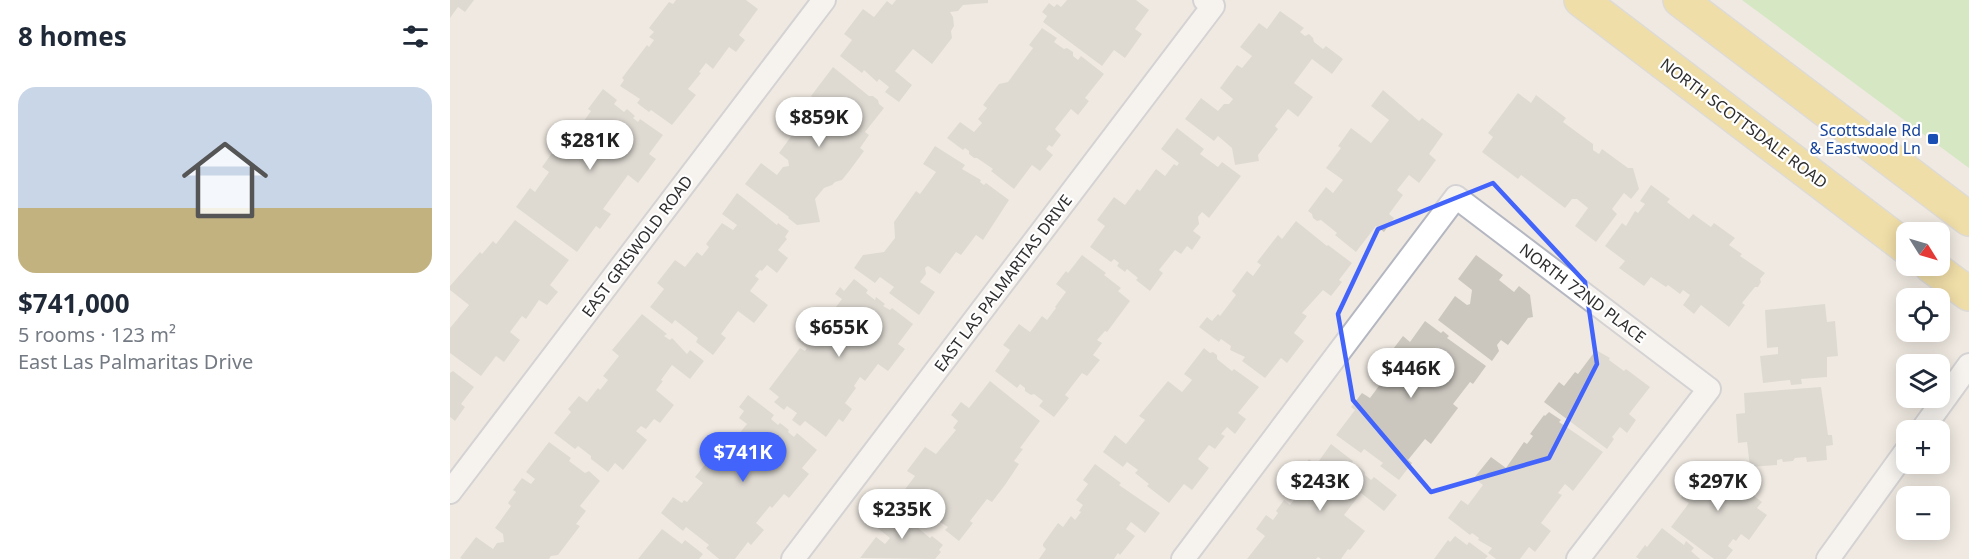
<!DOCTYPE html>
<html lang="en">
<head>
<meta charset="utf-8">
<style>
  :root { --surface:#fff; --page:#f6f6f7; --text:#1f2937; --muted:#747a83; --line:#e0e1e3; --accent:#4264fb }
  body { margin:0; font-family:"Noto Sans",sans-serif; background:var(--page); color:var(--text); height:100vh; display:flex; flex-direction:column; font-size:22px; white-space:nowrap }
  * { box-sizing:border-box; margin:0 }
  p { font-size:20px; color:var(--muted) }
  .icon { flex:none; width:33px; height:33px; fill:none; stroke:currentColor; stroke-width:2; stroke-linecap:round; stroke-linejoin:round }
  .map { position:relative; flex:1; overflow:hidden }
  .drawer { display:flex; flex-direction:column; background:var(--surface); width:450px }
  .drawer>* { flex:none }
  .needle { width:39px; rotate:127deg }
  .fabs { position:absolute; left:1446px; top:222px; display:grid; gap:12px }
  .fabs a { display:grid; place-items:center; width:54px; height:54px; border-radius:12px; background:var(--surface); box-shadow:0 3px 15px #0003; font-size:30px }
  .price { position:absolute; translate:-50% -51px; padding:0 14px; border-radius:21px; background:#fff; color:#222; font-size:20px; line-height:39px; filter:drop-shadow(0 2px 3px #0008) }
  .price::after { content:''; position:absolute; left:50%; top:36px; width:18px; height:14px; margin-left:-9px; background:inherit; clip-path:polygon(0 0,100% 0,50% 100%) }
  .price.active { background:var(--accent); color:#fff }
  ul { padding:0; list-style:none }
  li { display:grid; align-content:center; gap:12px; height:318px; padding:0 18px }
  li+li { border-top:2px solid var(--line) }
  li span { display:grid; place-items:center; height:186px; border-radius:18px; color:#555 }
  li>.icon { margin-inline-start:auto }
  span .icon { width:108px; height:108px; fill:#fffc; stroke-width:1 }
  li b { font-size:26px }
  h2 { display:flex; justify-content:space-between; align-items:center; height:72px; padding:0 18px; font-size:26px }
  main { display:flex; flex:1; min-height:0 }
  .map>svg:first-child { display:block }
</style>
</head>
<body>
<main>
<section class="drawer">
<h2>8 homes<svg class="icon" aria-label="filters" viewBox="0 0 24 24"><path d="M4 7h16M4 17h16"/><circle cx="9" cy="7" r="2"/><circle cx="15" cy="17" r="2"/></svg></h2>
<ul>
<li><span style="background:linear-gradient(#c9d6e8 65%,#c2b280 0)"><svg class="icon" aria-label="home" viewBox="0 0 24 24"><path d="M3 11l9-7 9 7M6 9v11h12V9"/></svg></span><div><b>$741,000</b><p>5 rooms · 123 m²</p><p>East Las Palmaritas Drive</p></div></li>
</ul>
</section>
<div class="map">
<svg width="1519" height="559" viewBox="0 0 1519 559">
  <rect width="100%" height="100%" fill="#efe9e1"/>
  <!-- green -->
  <path fill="#b6e59e" d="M1292,0H1519V168Z"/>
  <!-- building -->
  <path fill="#cbc7bf" d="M0,0H24L15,12L8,7L0,18Z
    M226,0H296L308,9L289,35L295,40L286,52L279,47L263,69L256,63L249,72L251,73L238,89L246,95L222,125L201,110L199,112L187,103L190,99L170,86L174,80L172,78L197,45L199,47L204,40L199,37L204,32L199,28L219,2L223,4Z
    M446,0H538V3L513,5L508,11L500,12L503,17L504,26L501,31L502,38L482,64L463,49L445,71L462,85L449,102L435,92L439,87L429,79L427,82L414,70L412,73L390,56L402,40L394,34L413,9L424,17L437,1L442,5Z
    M617,0H686L699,10L685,29L692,34L675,58L664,50L652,66L593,22L597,16L592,12L599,3L604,7L607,4L611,7Z
    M830,11L854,28L850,32L855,36L859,34L863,38L864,42L873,49L876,46L893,59L882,74L862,59L844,83L863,97L848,117L838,109L825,126L828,129L808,155L809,161L785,165L782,148L768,136L764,141L735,119L751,98L768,111L774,104H779L783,99L770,88L787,65L792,68L802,56L790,47L809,23L817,29Z
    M592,28L607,38L604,42L614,49L617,48L623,52V56L628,60L631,56L654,74L635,98L639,101L628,115L621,109L605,129L611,135L602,147L599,145L596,149L603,155L590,171L582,165L564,189L541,171L543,169L527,158H524L519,154V151L515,148L513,150L497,138L510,122L524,132L532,123L528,119L537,108L533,105L549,84L558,82L583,48L579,45Z
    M383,67L419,96H423L428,100L429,104L434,108L415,132L419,135L410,148L414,151L400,170L392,180L385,182L382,185L374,188L365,199L370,222L347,225L338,218L339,217L295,184L311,163L327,175L333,167L339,166L338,160L329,153L345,131L341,128L350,116L348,114L356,102L364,109L369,102L361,96Z
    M153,89L167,100L164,104L174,112L177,109L185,116L183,118L188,122L190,119L213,135L199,154L206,159L188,183L178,175L153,209L161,214L150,229L146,226L127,252L66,207L80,188L85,192L99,172L92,167L120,128L126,132L141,111L138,109Z
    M933,90L969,121L972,118L993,134L979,154L986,160L969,183L959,175L947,190L953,195L939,214L944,218L934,232L926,226L906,252L885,235L887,233L871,220L867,221L863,218L862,214L858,211L876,187L883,193L893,180L876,168L891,148L888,146L901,128L921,143L939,120L921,106Z
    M1068,93L1081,103L1086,95L1116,118L1113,122L1143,144V150L1149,154L1152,149L1178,168H1183L1189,189L1181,199L1174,193L1162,209L1167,214L1146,242L1125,226L1138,208L1127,199H1122L1115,208L1071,175L1068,179L1032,152L1043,137L1038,133Z
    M727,128L754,149L750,154L768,167L772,162L791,176L759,218L752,212L748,217L749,224L743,231L751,237L742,250L737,246L731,254L725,250L709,270L713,273L700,291L686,280L688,278L677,269L675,272L667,266L669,263L664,259L661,262L640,247L655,226L647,220L664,197L675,205L687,189L690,191L706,169L715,176L724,164L727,166L729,163L711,149Z
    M485,146L515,165L512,169L531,180L530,182L534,185L536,183L559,200L533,240L526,235L511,255L506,252L490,274L478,266L475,268L476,274L470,282L485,292L469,315L439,293L444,287L430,277L425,283L404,268L413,255L434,252L445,238L444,222L466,191L470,194L486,172L473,164Z
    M1201,185L1220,199L1217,202L1239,219L1243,214L1261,227L1264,223L1285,238L1279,245L1292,254L1290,256L1315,273L1310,279L1311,282L1308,287H1305L1292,303L1295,305L1279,327L1251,305L1244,314L1233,305L1240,295L1233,290L1230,294L1218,285L1216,287L1201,277L1194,286L1169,268L1175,261L1155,246L1172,223L1176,226L1185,211L1188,213L1195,204L1190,201Z
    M287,193L327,225L328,223L339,231L335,237L337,239L328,250L338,258L327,273L317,265L312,271L310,270L305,276L309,279L300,291L318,305L304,323L288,311L271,334L276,338L263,355L246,342L248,338L225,320L222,324L200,307L214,289L207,283L225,260L235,267L247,252L252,256L259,247L256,244L272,223L283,230L287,225L272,214Z
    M65,220L119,260L100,285L108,292L97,305L89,300L76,319L72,316L60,332L70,340L54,362L46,356L31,376L0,353V328L19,305L0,290V286L30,252L32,254L43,241L46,244Z
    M846,221L877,246L878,245L902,263L889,280L892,282L881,296L873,290L852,313L857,316L844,333L854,341L837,363L831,358L815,378L792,361L795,357L780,350L781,346L771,339L769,342L749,327L757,317L762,321L768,314L770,316L786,295L782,291L797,271L803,276L811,265L807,262L828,235L832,239Z
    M632,255L656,273L654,275L671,288L668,291L680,301L657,332L655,331L647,340L652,343L643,355L650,360L637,376L632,373L615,395L619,398L604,417L589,406L593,401L584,394L581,395L575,391V388L570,384L567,388L545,371L560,350L553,345L569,324L580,332L592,316L597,320L606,308L605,307L616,292L606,284L616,271L618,273Z
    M1026,255L1053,275L1049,280L1064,292L1069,286L1080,295L1083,317L1078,318L1058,345L1051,340L1047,345L1049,351L1042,361L988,320L1005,296L1017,305L1020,304L1022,290L1008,279Z
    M404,279L418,290L416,293L425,300L426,297L435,304L433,306L440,310L442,308L463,324L448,344L455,349L438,371L428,364L415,381L410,377L404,386L406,388L395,403L402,409L393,422L389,419L376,437L355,421L350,426L342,420L347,413L337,406L334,410L324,402L329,397L319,389L350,348L355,351L357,348L347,340L357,326L354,324L362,313L368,318L370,315L376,320L392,299L385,294L390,287L394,291Z
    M1375,304L1377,322L1385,321L1388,356L1377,357V377L1351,379L1352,384L1341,385L1340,380L1313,383L1310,356L1328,354V347L1317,348L1315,310Z
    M192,314L217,334L214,336L220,340L222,338L237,354L240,350L254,361L240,379L222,365L211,380L213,381L206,390L224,405L210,423L204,419L196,429L191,426L186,431L197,440L173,470L165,463L158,472L141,459V456L128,446L125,449L104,433L121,412L118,409L129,396L137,402L148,388L150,390L158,380L153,376L169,356L162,350Z
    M975,321L991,333L993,331L999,336L997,338L1036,366L1023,384L1020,382L1003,404L1008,408L981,444L975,439L958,460L962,463L949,480L930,466L933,463L914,449L911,453L886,435L905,410L901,407L912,393L920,398L943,367L934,361L953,336L960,342Z
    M754,348L760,353L763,352L767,355V359L782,371L784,369L809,387L788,413L796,419L785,434L777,427L771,434L775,436L765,449L759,445L748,459L759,468L742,490L734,484L719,503L697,486L699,484L685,473L688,470L677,462L673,467L653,452L665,435L676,444L695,420L689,416L718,381L732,392L742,380L734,374Z
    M1146,350L1160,358L1159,360L1174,371L1176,369L1200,387L1179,414L1186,420L1177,433L1170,427L1162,437L1164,439L1157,449L1094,402L1109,382L1114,386L1125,372L1128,374Z
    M3,371L24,387L11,404L15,407L5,421L0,417V373Z
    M540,381L590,421L570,448L573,449L564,461L569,464L555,485L542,502L537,499L520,521L523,523L509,541L495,530L498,527L480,516V513L475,509L472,513L450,496L465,476L457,471L475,447L486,454L506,430L503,428L508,421L501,415L511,402L519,408Z
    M1371,387L1378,435H1382L1383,445L1376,446L1377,460L1357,462L1356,457L1345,458L1343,461L1333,462L1332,459L1327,460V465L1300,467L1297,442L1288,443L1286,414L1295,413L1294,393Z
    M298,395L324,415L321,419L328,425L330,423L339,430L338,432L344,437L347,433L367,450L352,468L359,474L339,498L334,494L322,508L320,506L306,523L314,530L301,545L298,542L285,559H269L256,548L259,545L236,527L233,531L211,513L223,497L232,503L234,500L237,502L253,483L245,477L274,441L280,445L297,424L289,418L294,411L289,407Z
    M1099,412L1111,420L1109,422L1153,452L1123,491L1115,484L1108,493L1112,495L1091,523L1101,531L1085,552L1079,547L1070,559H1046L1038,553L1042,548L1028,540L1029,538L1022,533L1020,535L998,518L1011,500L1018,505L1033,485L1024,478L1041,457L1056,468L1074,442L1077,444L1083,436L1080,434L1094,415L1095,416Z
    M99,442L121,458L119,461L135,473L139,471L150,481L130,506L136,511L126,524L130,526L108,555L101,556L99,559H12L10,558L26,537L43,549L47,543L54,542L53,534L45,528L61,506L58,503L66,492L63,490L72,478L81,484L85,479L76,472Z
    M881,444L903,461L901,465L906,468L909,467L915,472V475L921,480L924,477L947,495L934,511L911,493L894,515L915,531L900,550L898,549L891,559H871L868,557L866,559H797L815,536L806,529L816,515L823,520L828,513L826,511L834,500L840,505L852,489L842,482L859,459L866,465Z
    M1259,461L1282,479L1285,476L1303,490L1300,493L1312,502L1307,508L1317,515L1299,540L1291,534L1286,541L1283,539L1278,546L1283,550L1276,559H1264L1221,527L1239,503L1231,498Z
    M645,464L671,483L669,485L710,513L695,533L681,522L676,529L685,536L670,555L668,553L664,559H589L596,549L593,546V544L608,523L613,527L621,516L625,520L631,512L629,511L633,505L626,500L638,484L633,480Z
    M442,506L480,538L482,536L493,545L489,550L491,552L485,559L410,558L426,537L435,544L440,538L426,527Z
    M1212,528L1234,545L1236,541L1244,548L1241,551L1250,559H1189L1186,557L1195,545L1197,547Z
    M212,529L232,544L235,540L253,554L249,559H188Z
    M1005,536L1017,545L1019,542L1038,556L1035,559H984L998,540L1000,542Z"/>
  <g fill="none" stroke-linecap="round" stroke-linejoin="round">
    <!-- street casing -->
    <g stroke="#b4b7c1" stroke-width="26">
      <path id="street" d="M1472,430L1519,365
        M0,492L374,0
        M343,559L763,6L755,0
        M733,559L1006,197L1259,389L1128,559
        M1378,559L1456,451"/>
    </g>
    <!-- primary casing -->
    <g stroke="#c9c9c9" stroke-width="36">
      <path id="primary" d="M1131,0L1456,247
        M1230,0L1519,219
        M1481,266L1519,294"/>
    </g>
    <!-- street -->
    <use href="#street" stroke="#fff" stroke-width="22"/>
    <!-- primary -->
    <use href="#primary" stroke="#f2d163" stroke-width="33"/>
  </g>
  <!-- marked area -->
  <path d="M0 0H1519V559H0ZM1043,183L1135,282L1147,364L1099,458L981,492L903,400L888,314L928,229Z" fill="#efe9e1" fill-opacity=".55" fill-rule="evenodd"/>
  <path fill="none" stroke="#4264fb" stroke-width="4.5" stroke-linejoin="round" d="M1043,183L1135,282L1147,364L1099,458L981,492L903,400L888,314L928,229Z"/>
  <!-- markers -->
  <rect fill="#1a4fb4" stroke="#fff" stroke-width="2" x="1477" y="133" width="12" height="12" rx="3"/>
  <g text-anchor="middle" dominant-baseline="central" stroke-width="4.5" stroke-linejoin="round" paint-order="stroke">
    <!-- street labels -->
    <g font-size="16" fill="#2e2e2e" stroke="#fff">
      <text transform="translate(1294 123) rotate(37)">NORTH SCOTTSDALE ROAD</text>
      <text transform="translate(187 246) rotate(-53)">EAST GRISWOLD ROAD</text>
      <text transform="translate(553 283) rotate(-53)">EAST LAS PALMARITAS DRIVE</text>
      <text transform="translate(1133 293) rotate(37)">NORTH 72ND PLACE</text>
    </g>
    <!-- transit labels -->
    <g font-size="16" fill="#164399" stroke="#fff" text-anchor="end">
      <text x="1471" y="130">Scottsdale Rd<tspan x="1471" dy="18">&amp; Eastwood Ln</tspan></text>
    </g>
  </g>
</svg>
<div class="fabs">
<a><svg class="needle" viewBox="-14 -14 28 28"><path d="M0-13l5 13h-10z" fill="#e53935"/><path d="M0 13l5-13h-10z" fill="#747a83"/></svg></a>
<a><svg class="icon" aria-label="locate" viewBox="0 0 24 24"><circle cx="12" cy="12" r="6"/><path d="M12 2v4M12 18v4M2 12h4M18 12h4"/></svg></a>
<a><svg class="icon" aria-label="layers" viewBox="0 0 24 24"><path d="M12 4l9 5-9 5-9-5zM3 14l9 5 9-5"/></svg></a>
<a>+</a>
<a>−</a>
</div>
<b class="price" style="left:369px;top:148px">$859K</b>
<b class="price" style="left:140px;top:171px">$281K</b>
<b class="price" style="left:389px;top:358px">$655K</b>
<b class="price" style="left:961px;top:399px">$446K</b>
<b class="price active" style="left:293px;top:483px">$741K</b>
<b class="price" style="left:870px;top:512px">$243K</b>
<b class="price" style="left:1268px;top:512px">$297K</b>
<b class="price" style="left:452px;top:540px">$235K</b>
</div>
</main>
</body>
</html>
